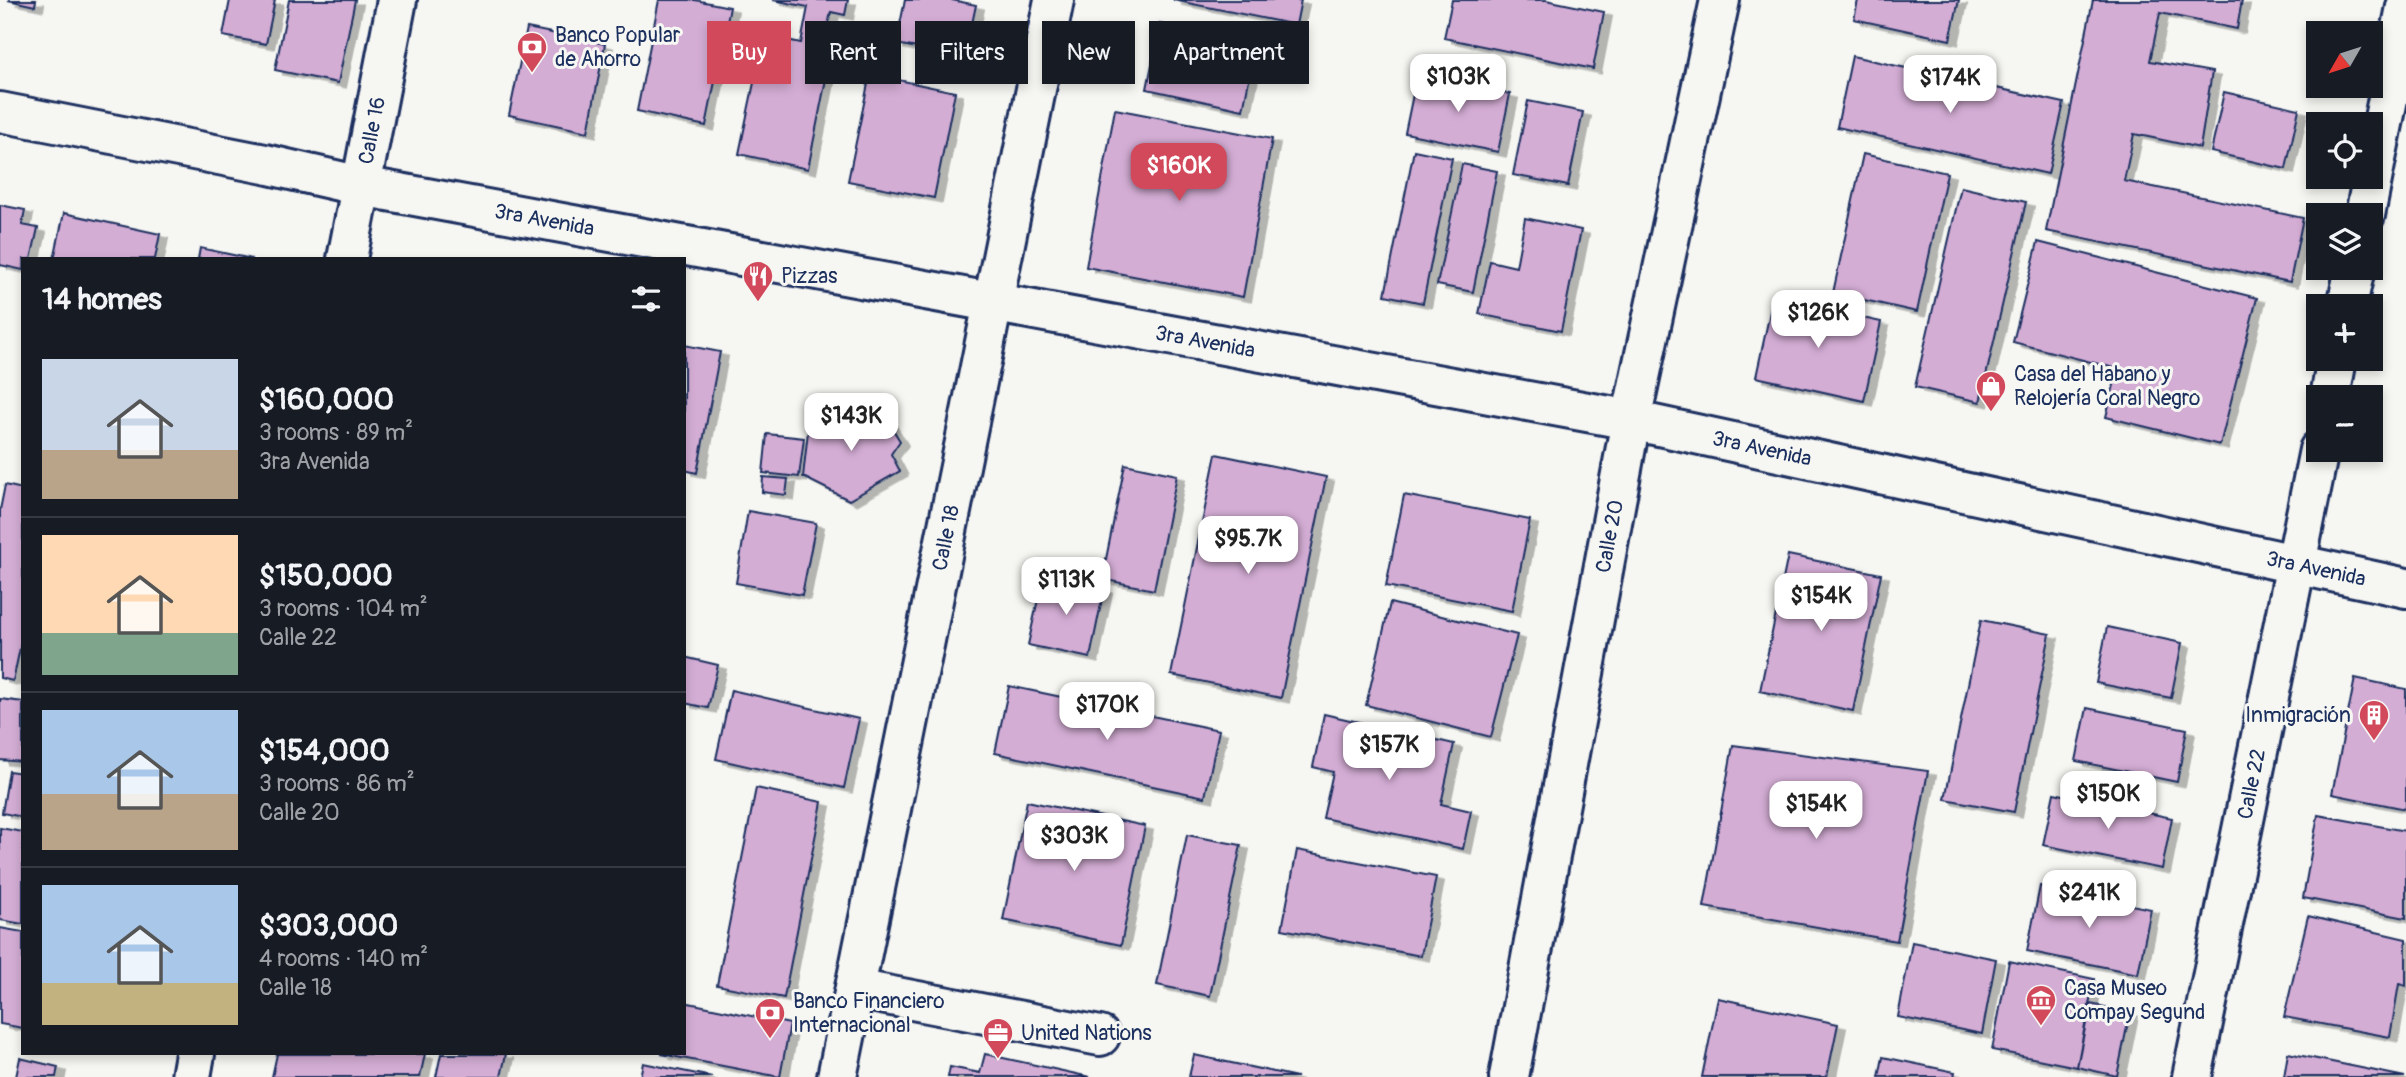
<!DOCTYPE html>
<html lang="en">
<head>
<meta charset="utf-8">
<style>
  :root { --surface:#171b24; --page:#20242c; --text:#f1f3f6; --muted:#9ea1a6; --line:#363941; --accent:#d1495b }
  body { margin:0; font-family:Pangolin,sans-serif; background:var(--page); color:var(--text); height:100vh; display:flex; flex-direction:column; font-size:26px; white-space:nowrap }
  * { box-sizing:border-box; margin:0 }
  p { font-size:23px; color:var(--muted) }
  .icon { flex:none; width:38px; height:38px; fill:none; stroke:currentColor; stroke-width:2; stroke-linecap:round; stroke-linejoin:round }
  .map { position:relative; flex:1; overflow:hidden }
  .side { position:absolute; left:21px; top:257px; width:665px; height:798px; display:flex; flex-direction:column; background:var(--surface); border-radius:0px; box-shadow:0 4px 10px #0003 }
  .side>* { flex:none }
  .top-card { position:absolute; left:707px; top:21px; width:665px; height:63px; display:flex; gap:14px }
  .needle { width:46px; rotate:231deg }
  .controls { position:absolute; left:2306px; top:21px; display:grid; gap:14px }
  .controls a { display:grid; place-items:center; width:77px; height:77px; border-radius:0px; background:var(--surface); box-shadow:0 4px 10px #0003; font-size:35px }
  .price { position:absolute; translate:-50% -60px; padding:0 16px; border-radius:14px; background:#fff; color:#222; font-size:23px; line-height:46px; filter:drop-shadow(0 2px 4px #0008) }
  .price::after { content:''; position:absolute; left:50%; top:42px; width:21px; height:16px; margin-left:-10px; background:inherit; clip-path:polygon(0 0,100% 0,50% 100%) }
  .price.active { background:var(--accent); color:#fff }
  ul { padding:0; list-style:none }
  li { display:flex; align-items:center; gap:21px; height:175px; padding:0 21px }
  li+li { border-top:2px solid var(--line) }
  li span { display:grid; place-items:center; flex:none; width:196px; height:140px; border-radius:0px; color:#555 }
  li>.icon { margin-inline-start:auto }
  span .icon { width:84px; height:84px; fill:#fffc; stroke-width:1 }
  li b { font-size:30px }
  h2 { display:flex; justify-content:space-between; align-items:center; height:84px; padding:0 21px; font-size:30px }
  .pill { padding:0 24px; border-radius:0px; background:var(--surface); box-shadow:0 4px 10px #0003; font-size:24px; line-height:63px }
  .pill.active { background:var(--accent); color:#fff }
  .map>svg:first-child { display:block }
</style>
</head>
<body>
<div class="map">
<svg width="2406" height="1077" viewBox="0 0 2406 1077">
  <defs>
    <filter id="shadow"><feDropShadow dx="8" dy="4.5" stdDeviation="0" flood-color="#0004"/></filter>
  </defs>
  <rect width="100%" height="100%" fill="#f6f6f2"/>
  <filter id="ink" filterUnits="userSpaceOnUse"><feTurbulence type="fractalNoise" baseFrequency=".0143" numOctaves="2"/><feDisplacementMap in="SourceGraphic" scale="14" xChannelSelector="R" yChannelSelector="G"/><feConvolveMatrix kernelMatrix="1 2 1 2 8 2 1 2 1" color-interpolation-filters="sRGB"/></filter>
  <g filter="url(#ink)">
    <!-- building -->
    <path fill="#d4add5" stroke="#1b2f5e" stroke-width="2" filter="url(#shadow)" d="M8,0H36L35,6Z
      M230,0H275L266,44L223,36Z
      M289,0H355L338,83L275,70Z
      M659,0H695L730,7L706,126L637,111Z
      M773,0H848L845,15L831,12L823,48L832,49L808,169L739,154L764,35L801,43L808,7Z
      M905,0H952L976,5L965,57L896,44Z
      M1173,0H1301L1296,25Z
      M1452,0H1546L1604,12L1593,69L1444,38Z
      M1858,0H1959L1950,40L1854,19Z
      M2093,0H2242L2237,29L2160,13L2150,61L2212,72L2200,148L2134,134L2124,181L2303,218L2290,282L2046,231Z
      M1160,24L1256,45L1243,110L1147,89Z
      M527,28L605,44L588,132L509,115Z
      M1852,56L2064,103L2048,174L1837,127Z
      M870,74L955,92L934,198L848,181Z
      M1417,75L1510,94L1498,152L1405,133Z
      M2224,92L2299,109L2286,169L2211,152Z
      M1528,101L1583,112L1568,186L1513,175Z
      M1115,109L1272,139L1243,297L1086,267Z
      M1414,150L1452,158L1423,303L1385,295Z
      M1863,154L1947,173L1917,312L1833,293Z
      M1462,164L1497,171L1473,292L1437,285Z
      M1961,187L2026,202L1980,402L1915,387Z
      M0,205L25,210L22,225L38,228L31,259H23V270L0,265Z
      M64,213L160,234L155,259H54Z
      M1525,218L1581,230L1561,331L1479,314L1490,261L1516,267Z
      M2038,242L2257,298L2220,445L2106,417L2118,369L2013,342Z
      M200,248L252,259H198Z
      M1773,298L1881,322L1864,401L1756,377Z
      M684,345L720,352L697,473L684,470Z
      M842,409L884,415L900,441L891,454L900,471L849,500L803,477L808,431Z
      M767,434L804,438L799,477L763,473Z
      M1216,454L1326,477L1281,698L1171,675Z
      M1125,464L1177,475L1154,590L1102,579Z
      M763,477L788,479L786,495L762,492Z
      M5,485L23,489V634L13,681L0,678V510Z
      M1404,495L1530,520L1512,611L1386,586Z
      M748,511L816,523L802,595L736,583Z
      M1788,555L1881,574L1853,711L1760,691Z
      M1043,576L1104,589L1090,658L1028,645Z
      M1390,603L1517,635L1491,737L1366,705Z
      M1981,620L2050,634L2014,812L1945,799Z
      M2107,627L2182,643L2171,698L2096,683Z
      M684,657L718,665L708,708L684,703Z
      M2355,678L2406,689V809L2332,794Z
      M1009,686L1219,730L1205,797L995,753Z
      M731,690L859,719L844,788L716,759Z
      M0,699L23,702V762L0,760Z
      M2087,708L2187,729L2177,782L2076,761Z
      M1324,714L1454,744L1441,804L1471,811L1463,849L1323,818L1333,772L1313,767Z
      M1733,745L1928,771L1897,941L1704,907Z
      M9,771L23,773V817L2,813Z
      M756,788L822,802L784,998L717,985Z
      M2054,793L2172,818L2162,869L2043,845Z
      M1027,801L1145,826L1121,945L1003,920Z
      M2318,815L2406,831V918L2303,898Z
      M0,828L23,832V924L0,920Z
      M1187,835L1241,845L1210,996L1157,985Z
      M1297,850L1436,877L1421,956L1282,929Z
      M2040,886L2151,909L2138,974L2027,951Z
      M2308,916L2406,939V986L2399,984L2390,1037L2284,1017Z
      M0,928L23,932V1028L0,1024Z
      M1912,942L1996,959L1982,1034L1898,1017Z
      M2009,961L2094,979L2077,1067L1992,1050Z
      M1718,998L1838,1024L1827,1077H1702Z
      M684,1002L790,1024L780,1077L661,1054H684Z
      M2090,1004L2130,1012L2117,1076L2077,1067Z
      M2288,1053L2405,1077H2284Z
      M277,1054H425L420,1077H272Z
      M441,1054H506L501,1077H436Z
      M985,1054L1090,1077H948L950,1067L980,1073Z
      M1194,1055L1297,1077H1189Z
      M1883,1057L1955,1072L1954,1077H1879Z
      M20,1058L58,1067L56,1077H16Z
      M643,1063L712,1077H640Z"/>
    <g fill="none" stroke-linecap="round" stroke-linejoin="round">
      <!-- minor casing -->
      <g stroke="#1b2f5e" stroke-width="44">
        <g id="minor">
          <path d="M2365,215L2406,7"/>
          <path id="s1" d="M347,259L397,0"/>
          <path d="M2347,306L2355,268"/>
          <path d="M2330,397L2337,359"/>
          <path d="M855,989L1100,1036"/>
          <path d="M191,1077L195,1054"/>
          <path id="s2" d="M837,1077L1054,0"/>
          <path id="s3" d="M1509,1077L1631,420L1720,0"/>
          <path id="s4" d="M2192,1077L2319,450"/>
        </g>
      </g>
      <!-- major casing -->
      <g stroke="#1b2f5e" stroke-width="44">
        <g id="major">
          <path id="s5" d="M0,112L265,164L361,186L1631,420L2406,588"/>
        </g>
      </g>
      <!-- minor -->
      <use href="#minor" stroke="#f6f6f2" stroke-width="38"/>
      <!-- major -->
      <use href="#major" stroke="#f6f6f2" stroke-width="38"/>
    </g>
  </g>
  <!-- icons -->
  <defs>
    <g id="bank-pin" transform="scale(1.575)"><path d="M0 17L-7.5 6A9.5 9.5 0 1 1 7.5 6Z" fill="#d1495b" stroke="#f6f6f2"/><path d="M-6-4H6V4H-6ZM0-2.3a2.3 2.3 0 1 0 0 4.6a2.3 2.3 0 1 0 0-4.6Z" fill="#fff"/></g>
    <g id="restaurant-pin" transform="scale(1.575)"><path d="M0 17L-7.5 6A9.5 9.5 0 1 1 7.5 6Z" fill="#d1495b" stroke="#f6f6f2"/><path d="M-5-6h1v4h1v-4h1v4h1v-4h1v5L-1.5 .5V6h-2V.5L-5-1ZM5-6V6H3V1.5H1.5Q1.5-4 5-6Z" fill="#fff"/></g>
    <g id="shop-pin" transform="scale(1.575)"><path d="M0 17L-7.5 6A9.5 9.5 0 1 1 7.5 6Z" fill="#d1495b" stroke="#f6f6f2"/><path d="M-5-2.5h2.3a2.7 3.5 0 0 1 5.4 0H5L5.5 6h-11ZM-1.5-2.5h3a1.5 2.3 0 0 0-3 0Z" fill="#fff"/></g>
    <g id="building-pin" transform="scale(1.575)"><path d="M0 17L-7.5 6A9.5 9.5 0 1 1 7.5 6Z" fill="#d1495b" stroke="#f6f6f2"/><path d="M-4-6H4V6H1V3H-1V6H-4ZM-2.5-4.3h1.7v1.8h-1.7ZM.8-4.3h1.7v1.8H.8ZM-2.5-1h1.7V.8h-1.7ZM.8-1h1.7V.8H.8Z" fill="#fff"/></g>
    <g id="museum-pin" transform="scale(1.575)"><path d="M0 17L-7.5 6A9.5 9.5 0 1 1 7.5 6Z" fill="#d1495b" stroke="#f6f6f2"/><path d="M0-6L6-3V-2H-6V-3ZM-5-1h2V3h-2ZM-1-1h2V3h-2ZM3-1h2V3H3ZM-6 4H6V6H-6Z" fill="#fff"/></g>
    <g id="office-pin" transform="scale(1.575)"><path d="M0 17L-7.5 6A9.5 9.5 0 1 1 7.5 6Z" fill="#d1495b" stroke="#f6f6f2"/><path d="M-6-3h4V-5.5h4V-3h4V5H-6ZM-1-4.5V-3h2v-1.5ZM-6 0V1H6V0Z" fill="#fff"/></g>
  </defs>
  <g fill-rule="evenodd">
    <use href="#bank-pin" x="532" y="47"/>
    <use href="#restaurant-pin" x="758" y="276"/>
    <use href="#shop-pin" x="1991" y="386"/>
    <use href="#building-pin" x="2374" y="715"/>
    <use href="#museum-pin" x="2041" y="1000"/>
    <use href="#bank-pin" x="770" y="1013"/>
    <use href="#office-pin" x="998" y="1033"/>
  </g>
  <g text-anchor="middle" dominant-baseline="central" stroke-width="6" stroke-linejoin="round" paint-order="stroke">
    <!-- poi labels -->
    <g font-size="21" fill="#1b2f5e" stroke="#f6f6f2" text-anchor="start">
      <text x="555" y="35">Banco Popular<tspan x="555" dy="24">de Ahorro</tspan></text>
      <text x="781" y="276">Pizzas</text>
      <text x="2014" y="374">Casa del Habano y<tspan x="2014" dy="24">Relojería Coral Negro</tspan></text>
      <text x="2351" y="715" text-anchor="end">Inmigración</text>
      <text x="2064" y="988">Casa Museo<tspan x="2064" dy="24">Compay Segund</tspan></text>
      <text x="793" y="1001">Banco Financiero<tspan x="793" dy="24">Internacional</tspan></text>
      <text x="1021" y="1033">United Nations</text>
    </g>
    <!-- street labels -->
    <g font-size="21" fill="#1b2f5e" stroke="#f6f6f2">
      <text stroke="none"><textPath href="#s1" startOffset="131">Calle 16</textPath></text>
      <text stroke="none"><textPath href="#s5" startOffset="555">3ra Avenida</textPath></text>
      <text stroke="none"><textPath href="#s5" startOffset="1227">3ra Avenida</textPath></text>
      <text stroke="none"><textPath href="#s5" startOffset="1794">3ra Avenida</textPath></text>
      <text stroke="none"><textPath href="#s3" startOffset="550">Calle 20</textPath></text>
      <text stroke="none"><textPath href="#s2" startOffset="550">Calle 18</textPath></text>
      <text stroke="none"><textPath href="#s5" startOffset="2361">3ra Avenida</textPath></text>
      <text stroke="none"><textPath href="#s4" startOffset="299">Calle 22</textPath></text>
    </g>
  </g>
</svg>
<div class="controls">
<a><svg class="needle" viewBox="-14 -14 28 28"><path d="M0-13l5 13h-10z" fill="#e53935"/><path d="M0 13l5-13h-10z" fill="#9ea1a6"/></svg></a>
<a><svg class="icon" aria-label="locate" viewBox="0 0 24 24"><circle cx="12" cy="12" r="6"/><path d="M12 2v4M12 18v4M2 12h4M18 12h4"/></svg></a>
<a><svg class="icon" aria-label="layers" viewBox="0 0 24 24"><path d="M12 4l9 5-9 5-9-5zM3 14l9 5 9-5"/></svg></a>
<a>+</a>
<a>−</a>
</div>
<b class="price" style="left:1458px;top:114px">$103K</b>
<b class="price" style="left:1950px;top:115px">$174K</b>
<b class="price active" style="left:1179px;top:203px">$160K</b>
<b class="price" style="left:1818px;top:350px">$126K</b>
<b class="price" style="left:851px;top:453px">$143K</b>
<b class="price" style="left:1248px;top:576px">$95.7K</b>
<b class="price" style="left:1066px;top:617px">$113K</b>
<b class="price" style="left:1821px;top:633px">$154K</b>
<b class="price" style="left:1107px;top:742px">$170K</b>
<b class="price" style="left:1389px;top:782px">$157K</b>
<b class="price" style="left:2108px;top:831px">$150K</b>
<b class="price" style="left:1816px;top:841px">$154K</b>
<b class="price" style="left:1074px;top:873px">$303K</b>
<b class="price" style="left:2089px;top:930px">$241K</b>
<div class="top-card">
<a class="pill active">Buy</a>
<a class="pill">Rent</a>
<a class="pill">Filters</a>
<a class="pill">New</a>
<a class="pill">Apartment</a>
</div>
<section class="side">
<h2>14 homes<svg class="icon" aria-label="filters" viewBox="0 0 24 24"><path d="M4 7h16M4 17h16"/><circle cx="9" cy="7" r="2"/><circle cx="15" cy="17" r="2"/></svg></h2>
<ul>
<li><span style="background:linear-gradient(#c9d6e8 65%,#b9a48a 0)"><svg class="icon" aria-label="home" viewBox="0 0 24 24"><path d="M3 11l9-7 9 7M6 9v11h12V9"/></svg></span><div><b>$160,000</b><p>3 rooms · 89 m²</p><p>3ra Avenida</p></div></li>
<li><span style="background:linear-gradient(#ffd9b3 70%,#7fa58c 0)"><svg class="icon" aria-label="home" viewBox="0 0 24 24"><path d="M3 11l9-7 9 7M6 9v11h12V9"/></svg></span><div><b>$150,000</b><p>3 rooms · 104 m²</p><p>Calle 22</p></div></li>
<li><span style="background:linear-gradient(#a9c7e8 60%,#b9a48a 0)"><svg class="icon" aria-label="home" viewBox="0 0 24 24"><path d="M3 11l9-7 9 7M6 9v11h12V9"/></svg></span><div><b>$154,000</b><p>3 rooms · 86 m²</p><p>Calle 20</p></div></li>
<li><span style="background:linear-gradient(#a9c7e8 70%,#c2b280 0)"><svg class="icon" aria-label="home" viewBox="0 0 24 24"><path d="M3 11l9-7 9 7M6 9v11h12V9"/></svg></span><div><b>$303,000</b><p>4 rooms · 140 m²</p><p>Calle 18</p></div></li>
</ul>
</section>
</div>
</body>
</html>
